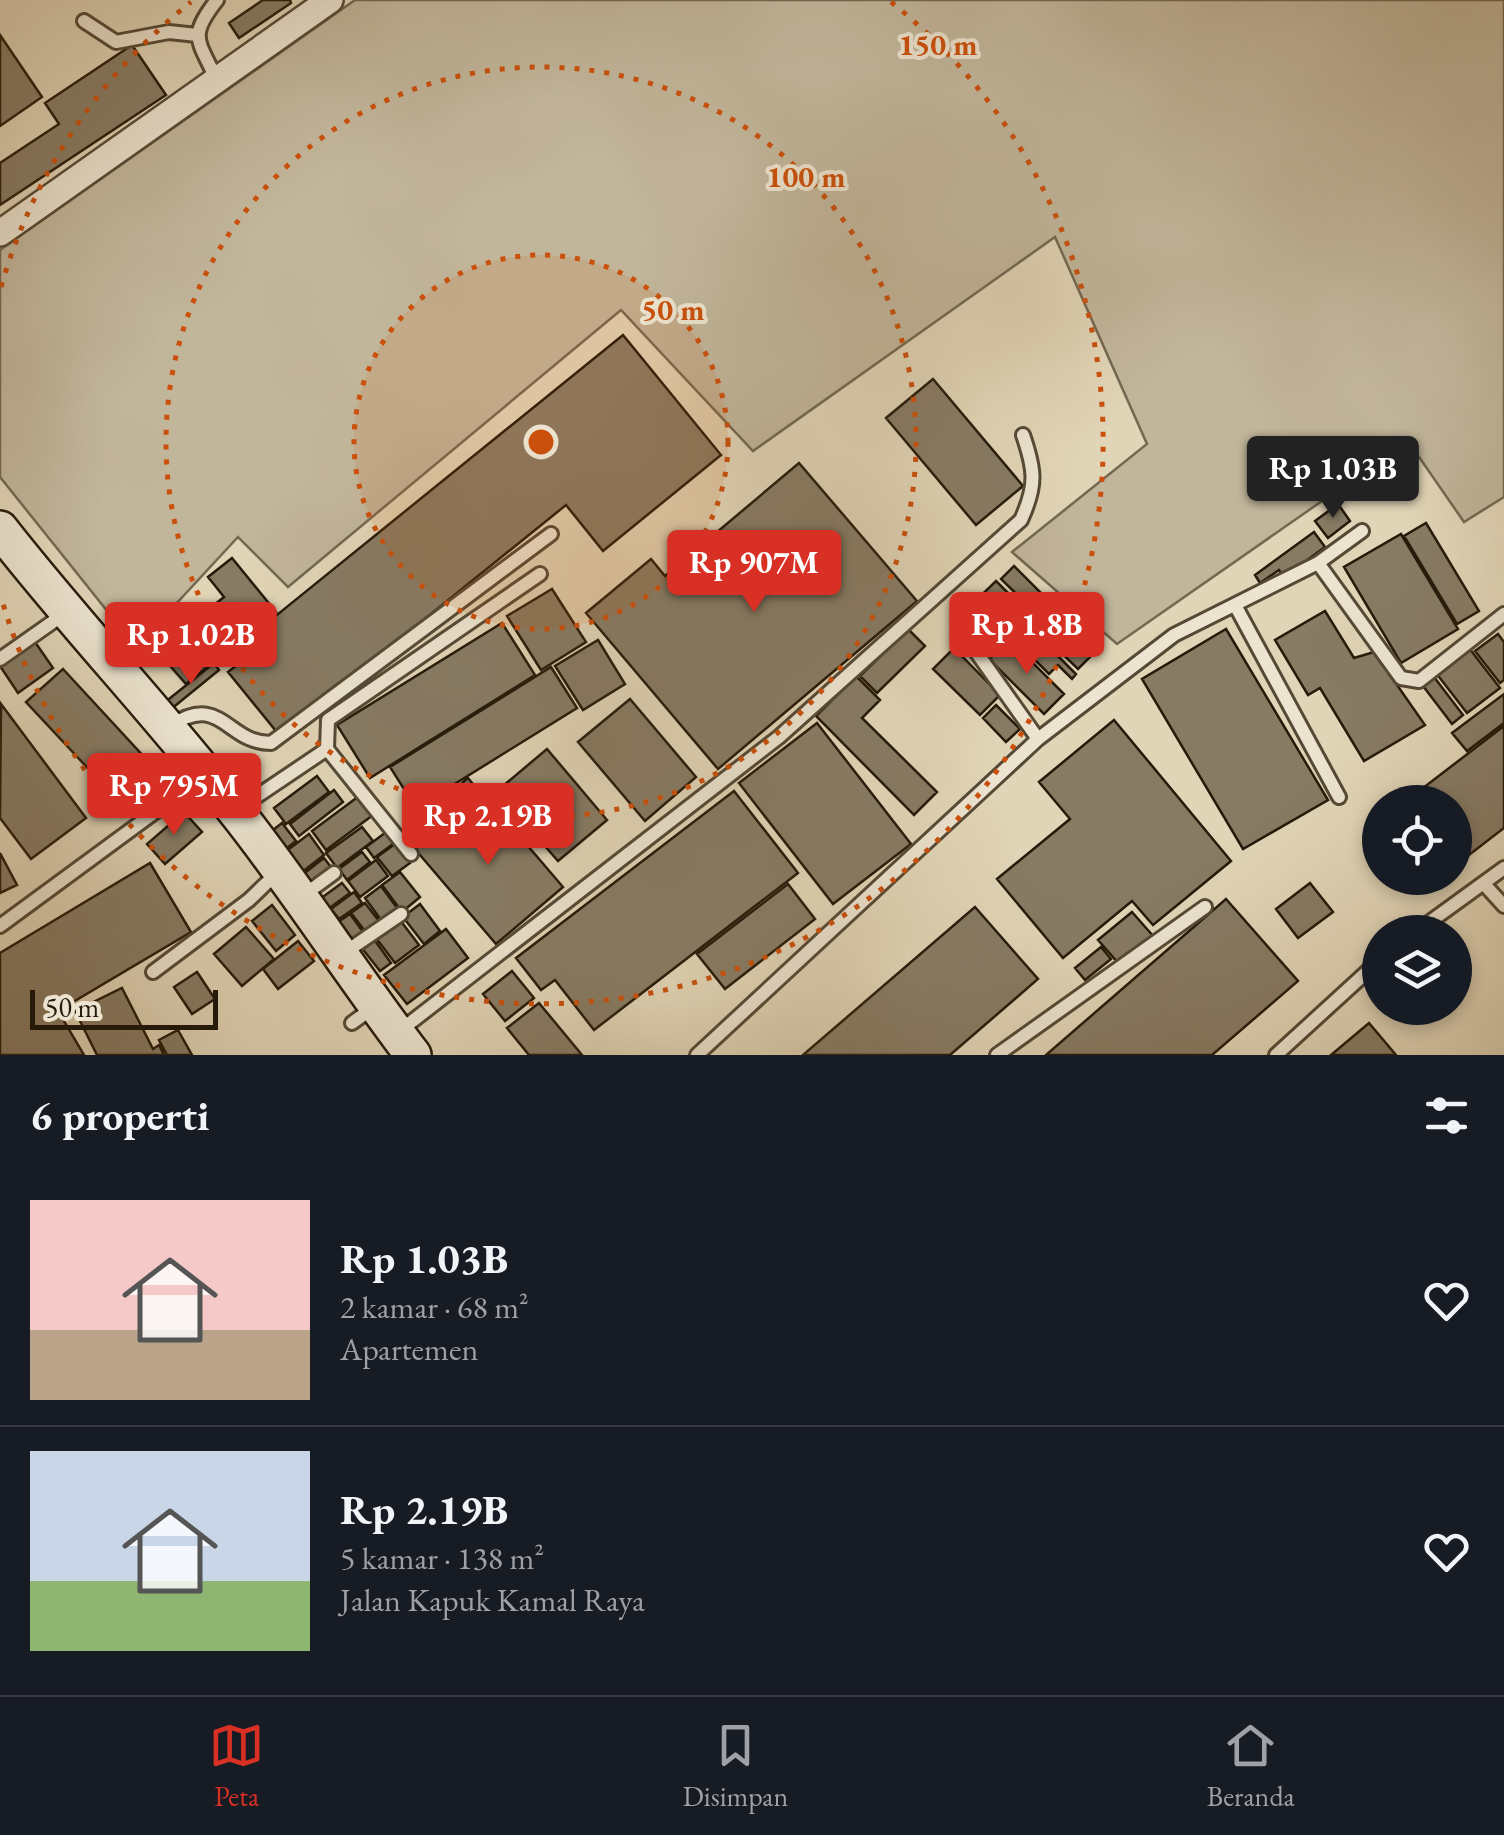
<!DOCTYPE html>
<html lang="id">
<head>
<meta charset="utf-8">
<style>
  :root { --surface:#171b24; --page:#20242c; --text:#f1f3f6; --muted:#9ea1a6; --line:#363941; --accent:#d93025 }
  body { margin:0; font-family:"EB Garamond",serif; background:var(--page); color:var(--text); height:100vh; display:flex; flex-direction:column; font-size:38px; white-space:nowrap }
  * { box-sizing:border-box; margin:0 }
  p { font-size:32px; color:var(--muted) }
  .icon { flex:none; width:55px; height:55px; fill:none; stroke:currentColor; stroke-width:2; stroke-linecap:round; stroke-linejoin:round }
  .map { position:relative; height:1055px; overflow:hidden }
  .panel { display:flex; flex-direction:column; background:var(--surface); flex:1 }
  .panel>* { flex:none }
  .controls { position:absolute; left:1362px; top:785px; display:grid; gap:20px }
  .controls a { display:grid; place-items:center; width:110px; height:110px; border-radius:50%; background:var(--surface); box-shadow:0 5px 15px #0003; font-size:50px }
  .scale { position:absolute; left:30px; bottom:25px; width:188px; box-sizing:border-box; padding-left:10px; border:5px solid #261a0a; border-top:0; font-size:28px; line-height:35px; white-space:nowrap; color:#261a0a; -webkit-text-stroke:8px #ece4d0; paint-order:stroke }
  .price { position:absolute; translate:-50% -85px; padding:0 22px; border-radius:10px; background:var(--accent); color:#fff; font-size:32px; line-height:65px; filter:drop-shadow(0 2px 5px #0008) }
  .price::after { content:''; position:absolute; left:50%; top:60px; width:30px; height:22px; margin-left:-15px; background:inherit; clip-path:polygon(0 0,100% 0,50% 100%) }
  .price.selected { background:#222; color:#fff }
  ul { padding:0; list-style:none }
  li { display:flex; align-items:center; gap:30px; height:250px; padding:0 30px }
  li+li { border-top:2px solid var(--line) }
  li span { display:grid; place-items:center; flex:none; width:280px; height:200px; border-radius:0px; color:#555 }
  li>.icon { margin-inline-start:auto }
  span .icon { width:120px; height:120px; fill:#fffc; stroke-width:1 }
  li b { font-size:42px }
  h2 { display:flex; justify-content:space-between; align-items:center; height:120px; padding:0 30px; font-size:42px }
  .menu { display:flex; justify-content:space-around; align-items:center; height:140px; border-top:2px solid var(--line); background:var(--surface); font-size:28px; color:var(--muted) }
  .menu a { display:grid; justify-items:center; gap:5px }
  .menu .selected { color:var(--accent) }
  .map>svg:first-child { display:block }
</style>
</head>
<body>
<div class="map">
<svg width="1504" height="1055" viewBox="0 0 1504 1055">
  <rect width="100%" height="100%" fill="#e1d5b7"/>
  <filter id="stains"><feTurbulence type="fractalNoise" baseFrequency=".002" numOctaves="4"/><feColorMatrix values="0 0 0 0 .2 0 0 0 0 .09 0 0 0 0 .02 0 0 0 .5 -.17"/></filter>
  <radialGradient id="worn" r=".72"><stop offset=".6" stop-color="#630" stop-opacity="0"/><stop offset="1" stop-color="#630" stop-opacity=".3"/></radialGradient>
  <!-- green -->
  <path fill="#c1b59a" stroke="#746852" stroke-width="2.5" d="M355,0H1504V497L1464,522L1408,441L1117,644L1012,552L1147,444L1055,237L753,451L621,310L288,587L238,537L136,647L0,477V250Z"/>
  <!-- building -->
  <path fill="#877b64" stroke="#261a0a" stroke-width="2.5" d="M263,0H290L291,3L239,38L229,23Z
    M0,35L42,97L0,126Z
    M132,45L166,95L0,205V163L59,124L45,103Z
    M623,335L721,455L603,551L566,505L280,736L228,672L250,655L241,644Z
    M933,379L1023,486L976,525L886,418Z
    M799,463L917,601L718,769L586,613L651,559L665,576Z
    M1338,504L1350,521L1328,538L1315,521Z
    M1426,523L1479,611L1457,624L1404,536Z
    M1314,532L1325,547L1284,577L1279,570L1260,583L1255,575Z
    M1401,534L1458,629L1401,663L1344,567Z
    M232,558L276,612L186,684L171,667L193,650L183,639L203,623L199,617L224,597L208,577Z
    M1014,566L1057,609L1044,621L1001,579Z
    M996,581L1033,618L1013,639L1006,632L989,649L958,618Z
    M552,589L586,642L541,670L507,616Z
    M1325,611L1354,658L1374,652L1425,725L1364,761L1320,688L1308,695L1275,640Z
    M1067,617L1091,642L1084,649L1059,624Z
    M502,623L535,675L370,778L337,725Z
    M1058,626L1090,657L1078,669L1046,638Z
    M908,629L925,646L877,693L860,676Z
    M1226,629L1328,800L1243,849L1142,679Z
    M1032,630L1076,674L1072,679L1058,665L1049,674L1018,643Z
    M1498,634L1504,642V680L1500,683L1475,651Z
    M598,640L625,684L583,710L555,666Z
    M1010,640L1064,694L1044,714L989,659Z
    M35,642L53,668L18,693L0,666Z
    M954,648L1000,695L980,715L933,669Z
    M1469,648L1500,688L1467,713L1436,673Z
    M214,663L219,670L170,710L164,703Z
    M551,667L577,708L416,808L390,767Z
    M63,669L146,759L110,792L26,702Z
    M856,676L880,700L862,718L937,792L914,815L816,716Z
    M1434,677L1463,715L1452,724L1423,686Z
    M1504,694V723L1467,751L1452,733Z
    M630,699L696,777L645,821L578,742Z
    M1,704L86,818L31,859L0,818Z
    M996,705L1020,729L1006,742L983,718Z
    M1114,720L1231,861L1153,925L1132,901L1063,958L997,879L1070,819L1039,782Z
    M817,723L911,844L833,904L739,783Z
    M1504,726V828L1456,865L1455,802L1406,801Z
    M547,749L607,820L558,861L497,791Z
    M317,776L329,792L286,824L274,808Z
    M468,778L476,788L432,825L424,815Z
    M334,790L343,802L299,836L290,824Z
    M481,791L563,887L496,944L414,848Z
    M734,791L798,873L594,1030L555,980L541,990L516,958Z
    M359,796L373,815L326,850L312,831Z
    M184,812L202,832L165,864L147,844Z
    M282,823L296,841L282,852L268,834Z
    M362,827L373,841L337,868L326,853Z
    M389,830L397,841L374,858L366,847Z
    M309,834L324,855L297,876L281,855Z
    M395,844L410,863L392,876L377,857Z
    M362,852L370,862L347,880L339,869Z
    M0,853L17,885L0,893Z
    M324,858L334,871L312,887L302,875Z
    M376,860L388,876L360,897L348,881Z
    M150,863L191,932L58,1011L84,1055H0V953Z
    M400,872L420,897L402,912L382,885Z
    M342,883L350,893L328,909L320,899Z
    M1310,883L1333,912L1298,938L1276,909Z
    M788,884L815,919L725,989L697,954Z
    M381,886L400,912L384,924L365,898Z
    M354,892L362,903L339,919L331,909Z
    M1226,899L1298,981L1212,1055H1046Z
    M365,903L382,925L368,935L351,913Z
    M420,904L440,931L424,944L403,917Z
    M272,905L295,935L276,951L252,921Z
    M975,907L1038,979L950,1055H803Z
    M1132,912L1154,937L1120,965L1098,940Z
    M350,914L366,936L355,944L338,922Z
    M400,920L419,945L395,963L376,938Z
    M246,927L274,959L242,986L214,954Z
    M446,929L468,958L407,1004L384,975Z
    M373,938L391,963L380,971L361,947Z
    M298,941L314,961L278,989L263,969Z
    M1101,947L1111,959L1085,980L1075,968Z
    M512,971L534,998L505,1021L483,994Z
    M197,972L215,999L192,1014L174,987Z
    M122,988L153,1049L159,1045L164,1055H97L75,1011Z
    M539,1003L582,1055H529L507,1028Z
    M1369,1023L1396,1055H1331Z
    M178,1030L192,1055H167L159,1040Z"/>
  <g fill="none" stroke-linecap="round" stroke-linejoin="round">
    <!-- lane casing -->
    <g stroke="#554935" stroke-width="18">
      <path id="lane" d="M217,0C187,38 199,40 217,81
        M84,21L116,42L169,32L197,35
        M1318,563L1401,678L1419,681L1504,614
        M1235,605L1339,797
        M965,636L1038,739
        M0,659L64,614
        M170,726C222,692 226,743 271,743L551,534
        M238,809L327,749
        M411,854L327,749L328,720L540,574
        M1484,884L1504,906
        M304,895L334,873
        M0,926L204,776
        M1416,932L1504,868
        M341,955L401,914
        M153,972L249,900L279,871
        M352,1023L374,1007
        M397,1033L779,737L1021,520C1037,485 1035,470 1023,435
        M697,1055L1038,739L1174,635L1318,563L1362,531
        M997,1055L1205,907
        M1276,1055L1380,960"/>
    </g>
    <!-- street casing -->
    <g stroke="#554935" stroke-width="30">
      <path id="street" d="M0,233L330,0"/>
    </g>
    <!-- secondary casing -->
    <g stroke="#261a0a" stroke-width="40">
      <path id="secondary" d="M0,529C75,625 159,713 234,809C297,888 351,974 413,1055"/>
    </g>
    <!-- lane -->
    <use href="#lane" stroke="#ece4d0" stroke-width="12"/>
    <!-- street -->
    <use href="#street" stroke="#ece4d0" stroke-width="25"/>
    <!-- secondary -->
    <use href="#secondary" stroke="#ece4d0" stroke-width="35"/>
  </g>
  <!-- distance rings -->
  <circle cx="541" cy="442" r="187" fill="#cb500c" fill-opacity=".12"/>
  <g fill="none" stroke="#cb500c" stroke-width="5" stroke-dasharray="5 10">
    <circle cx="541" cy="442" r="187"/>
    <circle cx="541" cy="442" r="375"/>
    <path d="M1 287A562 562 0 0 1 191 2M891 2A562 562 0 1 1 1 597"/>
  </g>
  <circle cx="541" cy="442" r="15" fill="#cb500c" stroke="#ece4d0" stroke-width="5"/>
  <g font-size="30" text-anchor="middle" font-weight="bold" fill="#cb500c" stroke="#ece4d0" stroke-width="8" stroke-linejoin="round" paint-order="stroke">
    <text x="938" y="55">150 m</text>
    <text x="806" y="187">100 m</text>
    <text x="673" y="320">50 m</text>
  </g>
  <rect width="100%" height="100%" filter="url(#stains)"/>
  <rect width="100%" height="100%" fill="url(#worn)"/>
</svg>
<div class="controls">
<a><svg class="icon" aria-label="locate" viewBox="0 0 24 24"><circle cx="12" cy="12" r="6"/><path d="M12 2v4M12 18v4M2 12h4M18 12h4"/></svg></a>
<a><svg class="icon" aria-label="layers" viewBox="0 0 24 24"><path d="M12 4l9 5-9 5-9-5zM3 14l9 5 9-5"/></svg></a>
</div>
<div class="scale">50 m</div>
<b class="price selected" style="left:1333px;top:521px">Rp 1.03B</b>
<b class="price" style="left:754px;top:615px">Rp 907M</b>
<b class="price" style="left:1027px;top:677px">Rp 1.8B</b>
<b class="price" style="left:191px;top:687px">Rp 1.02B</b>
<b class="price" style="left:174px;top:838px">Rp 795M</b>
<b class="price" style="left:488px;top:868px">Rp 2.19B</b>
</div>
<section class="panel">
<h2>6 properti<svg class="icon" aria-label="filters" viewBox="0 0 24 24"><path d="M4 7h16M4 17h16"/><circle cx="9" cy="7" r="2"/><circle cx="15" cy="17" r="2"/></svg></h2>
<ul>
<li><span style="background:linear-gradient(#f6c9c9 65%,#b9a48a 0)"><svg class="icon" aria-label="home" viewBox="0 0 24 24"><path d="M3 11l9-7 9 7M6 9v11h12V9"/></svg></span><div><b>Rp 1.03B</b><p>2 kamar · 68 m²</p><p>Apartemen</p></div><svg class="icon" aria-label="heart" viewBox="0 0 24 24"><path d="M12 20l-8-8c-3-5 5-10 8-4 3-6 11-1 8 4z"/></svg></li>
<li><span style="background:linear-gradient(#c9d6e8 65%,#8fb573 0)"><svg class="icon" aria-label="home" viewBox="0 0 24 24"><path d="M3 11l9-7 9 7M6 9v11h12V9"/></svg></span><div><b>Rp 2.19B</b><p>5 kamar · 138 m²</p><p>Jalan Kapuk Kamal Raya</p></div><svg class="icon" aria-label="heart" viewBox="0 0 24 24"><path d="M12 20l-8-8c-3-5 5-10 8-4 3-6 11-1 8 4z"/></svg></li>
</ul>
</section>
<nav class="menu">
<a class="selected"><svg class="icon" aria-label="map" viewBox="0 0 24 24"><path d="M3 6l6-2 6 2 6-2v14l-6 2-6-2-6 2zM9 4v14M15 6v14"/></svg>Peta</a>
<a><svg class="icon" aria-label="saved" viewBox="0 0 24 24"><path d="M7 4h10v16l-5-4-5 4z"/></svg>Disimpan</a>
<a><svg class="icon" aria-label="home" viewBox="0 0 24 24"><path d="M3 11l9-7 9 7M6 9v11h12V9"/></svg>Beranda</a>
</nav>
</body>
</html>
